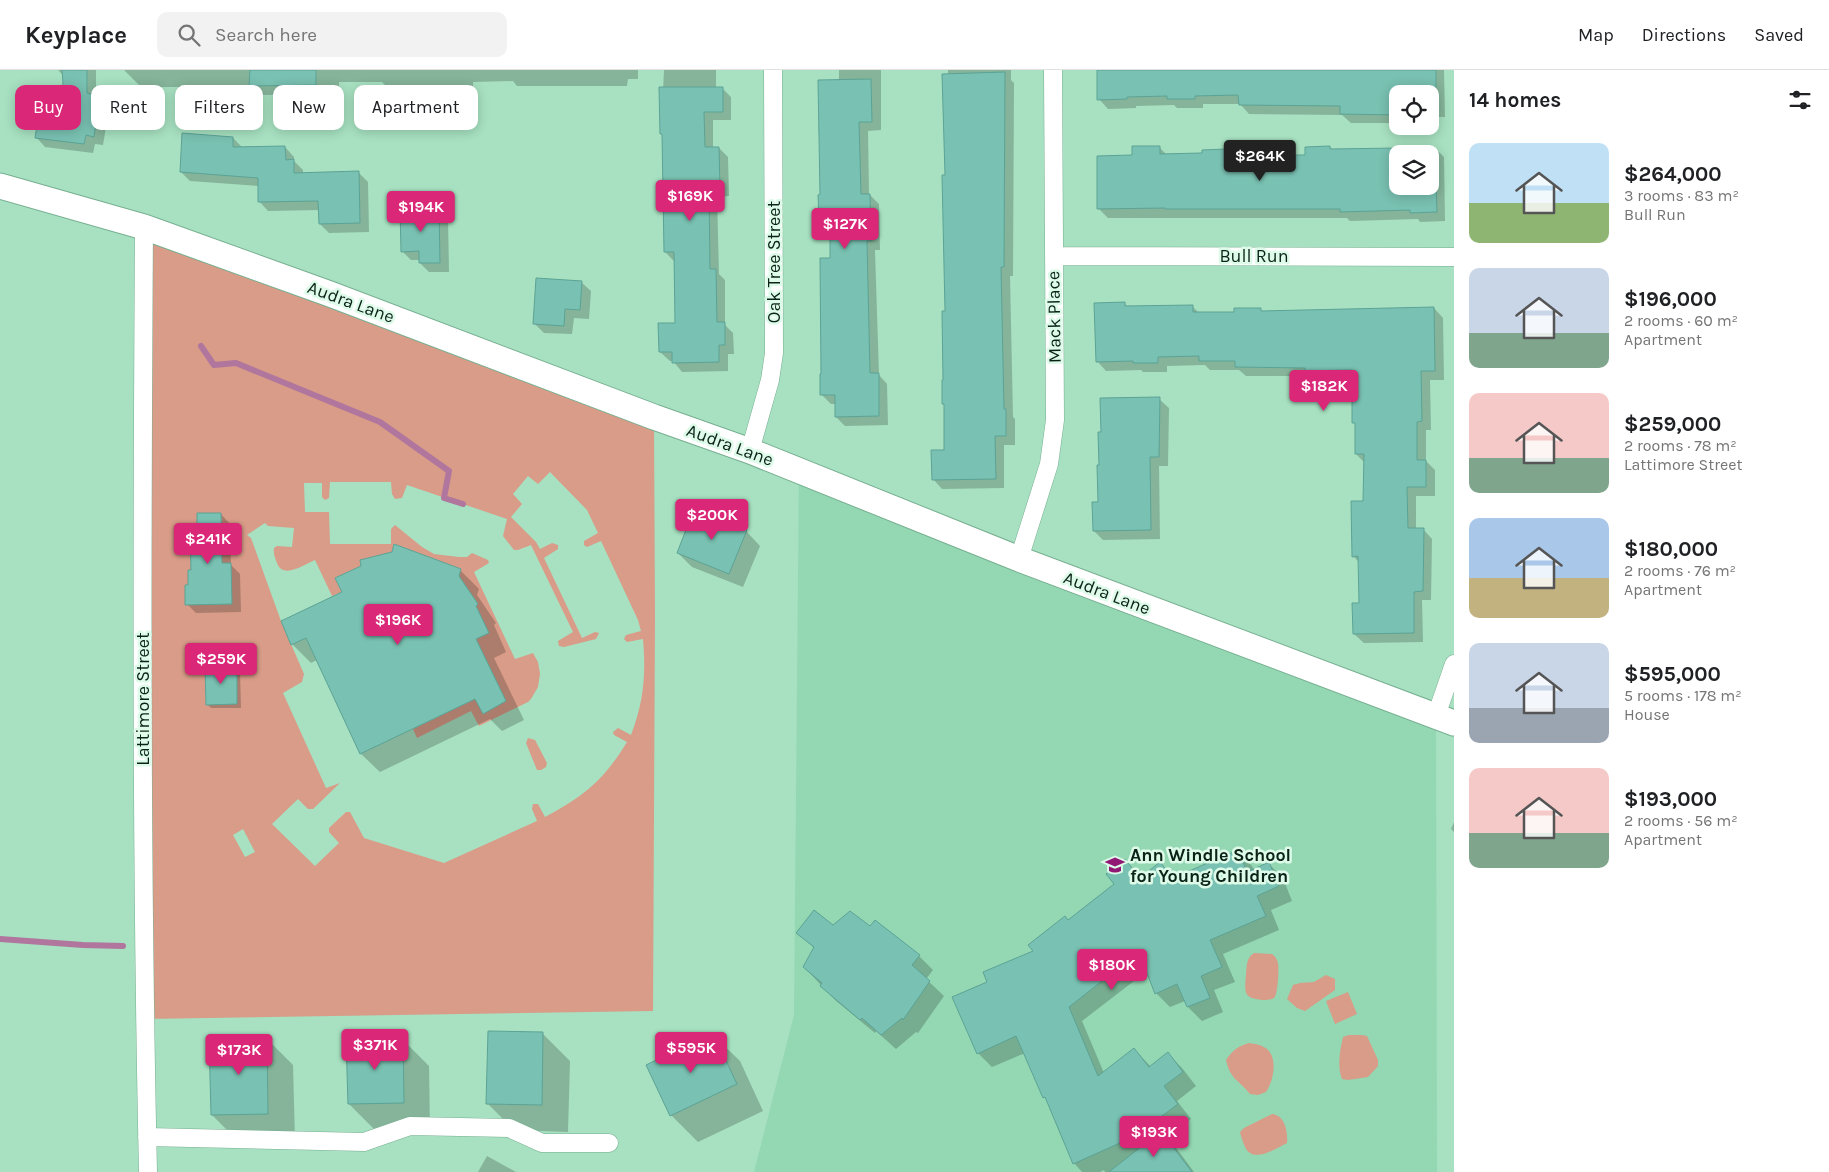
<!DOCTYPE html>
<html lang="en">
<head>
<meta charset="utf-8">
<style>
  :root { --surface:#fff; --page:#f2f2f2; --text:#202124; --muted:#757577; --line:#e0e0e0; --accent:#db2777 }
  body { margin:0; font-family:Karla,sans-serif; background:var(--page); color:var(--text); height:100vh; display:flex; flex-direction:column; font-size:19px; white-space:nowrap }
  * { box-sizing:border-box; margin:0 }
  p { font-size:16px; color:var(--muted) }
  .icon { flex:none; width:28px; height:28px; fill:none; stroke:currentColor; stroke-width:2; stroke-linecap:round; stroke-linejoin:round }
  .map { position:relative; flex:1; overflow:hidden }
  .panel { display:flex; flex-direction:column; background:var(--surface); width:375px }
  .panel>* { flex:none }
  .banner { position:absolute; left:15px; top:15px; width:475px; height:45px; display:flex; gap:10px }
  .tools { position:absolute; left:1389px; top:15px; display:grid; gap:10px }
  .tools a { display:grid; place-items:center; width:50px; height:50px; border-radius:10px; background:var(--surface); box-shadow:0 2px 12px #0003; font-size:25px }
  .price { position:absolute; translate:-50% -42px; padding:0 11px; border-radius:5px; background:var(--accent); color:#fff; font-size:16px; line-height:32px; filter:drop-shadow(0 1px 2px #0008) }
  .price::after { content:''; position:absolute; left:50%; top:30px; width:15px; height:11px; margin-left:-8px; background:inherit; clip-path:polygon(0 0,100% 0,50% 100%) }
  .price.active { background:#222; color:#fff }
  ul { padding:0; list-style:none }
  li { display:flex; align-items:center; gap:15px; height:125px; padding:0 15px }
  li span { display:grid; place-items:center; flex:none; width:140px; height:100px; border-radius:10px; color:#555 }
  li>.icon { margin-inline-start:auto }
  span .icon { width:60px; height:60px; fill:#fffc; stroke-width:1 }
  li b { font-size:21px }
  h2 { display:flex; justify-content:space-between; align-items:center; height:60px; padding:0 15px; font-size:21px }
  .tag { padding:0 18px; border-radius:10px; background:var(--surface); box-shadow:0 2px 12px #0003; font-size:18px; line-height:45px }
  .tag.active { background:var(--accent); color:#fff }
  header { display:flex; align-items:center; gap:30px; box-sizing:border-box; height:70px; padding:0 25px; background:var(--surface); border-bottom:1px solid var(--line) }
  header strong { font-size:24px }
  nav { display:flex; gap:28px; margin-inline-start:auto; font-size:18px }
  .search { width:350px; height:45px; background:var(--page); display:flex; align-items:center; gap:12px; box-sizing:border-box; padding:0 18px; border-radius:10px; color:var(--muted); font-size:19px }
  main { display:flex; flex:1; min-height:0 }
  .map>svg:first-child { display:block }
</style>
</head>
<body>
<header>
<strong>Keyplace</strong>
<div class="search"><svg class="icon" aria-label="search" viewBox="0 0 24 24"><circle cx="10" cy="10" r="6"/><path d="M15 15l6 6"/></svg>Search here</div>
<nav><a>Map</a><a>Directions</a><a>Saved</a></nav>
</header>
<main>
<div class="map">
<svg width="1454" height="1102" viewBox="0 0 1454 1102">
  <rect width="100%" height="100%" fill="#a7e1c1"/>
  <!-- built -->
  <path fill="#94d7b3" d="M799,401L1436,646L1437,1102H754L794,945Z"/>
  <!-- green -->
  <path fill="#d89c88" fill-rule="evenodd" d="M144,157L654,347L655,547L653,941L144,949ZM550,402L587,440L598,463L584,471V475L587,477L601,471L638,550L641,561L626,565L624,569L627,572L643,569C646,604 644,631 631,665L618,658L613,662L614,665L627,672C604,710 583,727 545,747L538,734H533L532,739L537,751L444,793L364,768L350,742H346L329,758V762L339,773L315,796L272,754L298,729L308,739H313L340,713L326,718L283,623L302,612L304,604L281,551L251,468L247,465L265,453L268,456L294,458L292,477L277,476L274,478C273,483 275,488 277,493C283,510 305,494 315,490L332,526L342,522L335,508L361,496L360,490L392,482L394,474L461,499L459,506L478,534L474,538L478,539L488,563L476,569L506,631L483,643L475,629L413,659L417,668L471,641L479,656L528,632L531,629L538,617L540,604L538,592L533,583L515,589L474,502L489,493L488,490L472,483L467,487H459L434,484L422,477L395,455L391,459V474H330L329,442H305L304,413H322V427L325,430L329,428L330,412H391L392,424L395,429L402,428L407,415L507,449L503,466L514,480H518L531,475L573,562L558,571L559,576L564,577L596,569L599,563L595,562L582,568L544,488L558,479V475L552,473L540,479L536,472L511,447L522,434L513,424L528,406L538,414ZM221,443L222,493L186,535L185,515H188V501L191,500L190,465L197,464V444ZM236,596L237,633L206,635L205,597ZM243,759L255,782L245,787L233,765Z
    M528,668L535,670L547,693L546,697L541,700H537L526,673Z
    M1254,883L1272,884C1275,886 1277,889 1278,893C1279,899 1278,925 1274,928C1271,930 1267,930 1263,930C1242,928 1245,922 1246,904C1247,896 1246,888 1254,883Z
    M1326,905L1335,909V920L1305,941L1297,938L1287,929L1293,915L1300,913L1314,912Z
    M1348,922L1357,944L1335,954L1326,931Z
    M1349,965H1362L1367,966L1378,990V996L1368,1007L1348,1010L1342,1009C1337,997 1340,979 1343,967Z
    M1249,973C1255,974 1263,975 1268,980C1278,990 1273,1012 1266,1022L1258,1025L1250,1024C1239,1010 1230,1009 1226,990C1232,981 1238,976 1249,973Z
    M1272,1044C1285,1045 1288,1062 1287,1073C1275,1079 1253,1094 1245,1077C1243,1072 1241,1067 1240,1062L1244,1058Z"/>
  <!-- shadow -->
  <path fill="#0003" fill-rule="evenodd" d="M58,0H96V28L103,35L102,46L105,49L104,55L106,57L103,75L95,74L93,83L45,77L36,67L58,47L65,7Z
    M124,0H638V9H628L627,16H517L513,11L473,12V16L418,15V23L400,24L393,16H386L382,12H339V24L260,25L258,23L218,24L209,15H181V17H141Z
    M664,0H716V18H722L731,27V50H713V78H719L728,87L729,126L717,127L719,204L725,210V255L733,263L734,284H728V301L682,302L673,291H670L660,282L676,254L674,191L665,182L664,66L661,63Z
    M839,0H881V60L868,61L869,124L879,134L880,180H875L879,305L887,314L888,355L845,356L836,347V334H831L821,324L832,189L831,157L820,147L839,11Z
    M948,0H1011V10L1014,13L1013,206H1010L1013,347L1015,349V375H1004V418L942,419L933,409L945,381V336L943,334L946,242Z
    M1098,0H1444L1445,47H1430V24H1398V53H1351L1342,45L1249,44L1240,34H1203V38H1177L1174,35L1136,36V38L1108,39L1099,29Z
    M233,68L243,78L285,77L294,87V91L303,100V104L359,103L368,112L369,162L329,163L320,154V140L268,141L259,131V116L190,111L181,102Z
    M1159,77L1167,85L1203,84L1226,81L1235,90V93H1269L1306,86L1330,77L1333,80L1435,78L1444,87L1445,151L1420,152L1418,149L1350,151L1347,148H1108L1099,139L1134,87ZM1398,84H1430V116H1398Z
    M438,139L448,148L449,202H429L420,193V190H411L402,181Z
    M581,212L591,221L589,249L574,248L572,264L544,263L534,253Z
    M1124,233L1128,237L1192,236L1199,243H1236L1260,239L1263,242L1434,238L1443,248L1444,310H1430L1431,360H1426V391L1435,400V426H1416V459H1423L1432,469L1431,530H1422L1423,572L1364,573L1354,564L1360,534L1359,492L1353,486L1365,432V393L1356,384V355L1354,352L1353,309L1316,310L1313,306H1246L1239,300H1210L1205,295L1167,296V302H1143L1141,300L1106,301L1097,291Z
    M1159,329L1169,338L1168,396H1159L1160,469L1103,470L1094,461L1099,433Z
    M221,444L230,454L231,495L240,504L241,542L196,543L187,534L199,465Z
    M746,461L760,476L743,517L692,497L678,483Z
    M460,500L479,519L477,525L496,553L494,555L506,582L494,588L524,650L502,661L490,649L380,702L361,684L317,590L311,593L292,574Z
    M236,597L240,601L241,638H211L207,634Z
    M1454,752V762L1451,759Z
    M1238,782L1252,796L1254,800L1269,794L1283,808L1292,831L1271,840L1279,860L1223,884L1235,912L1214,920L1223,942L1202,951L1188,937L1185,931L1170,937L1156,923L1147,901L1082,951L1104,1003L1134,979L1151,997L1168,984L1182,998L1196,1016L1177,1031L1191,1049L1168,1067L1194,1102H1105L1104,1100L1100,1102H1082L1074,1093L1049,1032L1044,1027L1025,983L992,997L978,983L989,912L1035,881L1068,852L1116,814L1125,791L1142,808L1160,794L1175,809Z
    M834,857L870,858L919,886L933,900L926,909L944,926L918,963L916,962L896,979L876,961L875,963L835,930L804,897L815,879L798,863Z
    M543,964L570,991L568,1062L514,1060L487,1033Z
    M713,965L740,991L763,1041L698,1072L671,1045Z
    M266,968L293,995L295,1071L239,1072L212,1045Z
    M402,969L429,996L430,1060L376,1061L349,1034Z
    M487,1086L516,1102H478Z"/>
  <g fill="none" stroke-linecap="round" stroke-linejoin="round">
    <!-- stream -->
    <path stroke="#b0769d" stroke-width="6" d="M201,276L214,295L236,293L380,352L449,401L444,428L463,434
      M0,869L83,875L123,876"/>
  </g>
  <!-- building -->
  <path fill="#79c1b2" stroke="#5ca395" d="M62,0H87V23L95,25L93,38L96,39L95,46H97L94,67L86,65L84,74L35,68L39,42L57,46L63,13Z
    M250,0H316V15L249,16Z
    M1097,0H1436V24H1398V45L1340,44V36L1239,35L1238,25L1195,26V29H1167V26L1127,27V29L1097,30Z
    M1005,2L1004,197H1001L1004,339H1006V366H995L996,409L932,410L931,380H944V334H942V310H943L942,241H945L942,105H945L942,4Z
    M871,9L872,52H859L861,124H870L871,171H867L870,303H879V346L835,347V325H820V304H821L820,188H830V148H819L818,125L820,124L818,10Z
    M659,17H723V42H704L705,77H719L720,118H709L710,199H716L717,252H725V275H719V292L672,293V282H659L658,253H675L674,182H664L662,64H660Z
    M182,63L233,67V77L285,76L286,90L294,89V103L359,101L360,153L319,154L318,131L258,132V108L180,102Z
    M1132,76H1160V84L1202,83V80L1226,79L1227,92H1267V85H1305V77L1330,76V79L1398,78V116H1436L1437,142L1410,143V140L1340,142V139H1165V138L1097,139V86L1132,85Z
    M400,138H439L440,193H419V181L401,182Z
    M536,208L582,211L580,240L565,239L564,256L533,254Z
    M1125,232V236L1193,235V242H1234V238H1261V241L1434,237L1435,301H1421L1422,351L1417,352V390H1426V417H1407L1408,458H1424L1423,521L1414,522V563L1353,564L1352,533H1359L1358,486L1352,487L1351,431H1363L1364,384H1355V353H1352V300L1305,301V298L1235,297V291H1199V286L1158,287V293H1133V291L1096,292L1094,233Z
    M1160,327L1159,387H1150L1151,460L1093,461L1092,432H1098L1097,395H1099L1098,362H1101L1100,328Z
    M694,439L747,460L729,504L677,483Z
    M197,443H221L222,493H231L232,534L185,535V515H188V500H191L190,464H197Z
    M394,474L461,499L459,506L478,534L476,536L489,563L476,569L506,631L483,644L475,629L360,684L306,568L291,575L281,551L342,522L335,508L361,496L360,490L392,482Z
    M237,596V634L206,635L205,597Z
    M1238,780L1247,802L1269,792L1279,816L1257,826L1266,846L1210,870L1222,897L1201,906L1210,928L1187,937L1177,914L1155,924L1139,882L1069,937L1098,1006L1134,978L1149,997L1168,982L1183,1002L1164,1016L1178,1034L1154,1052L1158,1056L1073,1094L1045,1027L1043,1028L1016,966L977,984L952,927L987,912L983,902L1033,881L1028,875L1065,846L1068,850L1114,814L1106,804L1125,789L1140,808L1160,792L1173,808Z
    M814,840L833,855L850,841L870,856L875,850L920,885L912,895L930,911L903,950L902,948L881,965L862,948L860,950L820,916L822,913L803,897L814,877L796,863Z
    M488,961L543,962L542,1035L486,1034Z
    M713,963L737,1014L670,1046L646,995Z
    M267,967L268,1044L211,1045L209,968Z
    M403,968L404,1033L348,1034L346,969Z
    M1161,1061L1192,1102H1109Z"/>
  <g fill="none" stroke-linecap="round" stroke-linejoin="round">
    <!-- street casing -->
    <g stroke="#76af90" stroke-width="19">
      <path id="street" d="M144,157C142,472 141,787 148,1102
        M1054,186L1454,187
        M750,381L770,310L774,283L773,0
        M1019,489L1049,394L1055,350L1053,0
        M1436,646L1454,594
        M147,1067L364,1072L410,1056L509,1058L542,1073H609"/>
    </g>
    <!-- secondary casing -->
    <g stroke="#76af90" stroke-width="27">
      <path id="secondary" d="M0,116L144,157L330,224L654,347L750,381L1019,489L1454,653"/>
    </g>
    <!-- street -->
    <use href="#street" stroke="#fff" stroke-width="18"/>
    <!-- secondary -->
    <use href="#secondary" stroke="#fff" stroke-width="25"/>
  </g>
  <!-- icons -->
  <defs>
    <g id="school-bare" transform="scale(1.5)"><path d="M0-5L7-2L0 1L-7-2ZM-4 1L0 2.5L4 1V4Q0 6-4 4Z" fill="#911775" stroke="#defbea" stroke-width="2.5" paint-order="stroke"/></g>
  </defs>
  <g fill-rule="evenodd">
    <use href="#school-bare" x="1115" y="795"/>
  </g>
  <g text-anchor="middle" dominant-baseline="central" stroke-width="5" stroke-linejoin="round" paint-order="stroke">
    <!-- street labels -->
    <g font-size="18" fill="#0b2317" stroke="#defbea">
      <text x="1254" y="186">Bull Run</text>
      <text transform="translate(774 192) rotate(-90)">Oak Tree Street</text>
      <text transform="translate(351 232) rotate(20)">Audra Lane</text>
      <text transform="translate(1054 247) rotate(-91)">Mack Place</text>
      <text transform="translate(730 375) rotate(20)">Audra Lane</text>
      <text transform="translate(1107 523) rotate(21)">Audra Lane</text>
      <text transform="translate(143 629) rotate(-90)">Lattimore Street</text>
    </g>
    <!-- poi labels -->
    <g font-size="18" font-weight="bold" fill="#0b2317" stroke="#defbea" text-anchor="start">
      <text x="1130" y="785">Ann Windle School<tspan x="1130" dy="21">for Young Children</tspan></text>
    </g>
  </g>
</svg>
<div class="tools">
<a><svg class="icon" aria-label="locate" viewBox="0 0 24 24"><circle cx="12" cy="12" r="6"/><path d="M12 2v4M12 18v4M2 12h4M18 12h4"/></svg></a>
<a><svg class="icon" aria-label="layers" viewBox="0 0 24 24"><path d="M12 4l9 5-9 5-9-5zM3 14l9 5 9-5"/></svg></a>
</div>
<b class="price active" style="left:1260px;top:112px">$264K</b>
<b class="price" style="left:690px;top:152px">$169K</b>
<b class="price" style="left:421px;top:163px">$194K</b>
<b class="price" style="left:845px;top:180px">$127K</b>
<b class="price" style="left:1324px;top:342px">$182K</b>
<b class="price" style="left:712px;top:471px">$200K</b>
<b class="price" style="left:208px;top:495px">$241K</b>
<b class="price" style="left:398px;top:576px">$196K</b>
<b class="price" style="left:221px;top:615px">$259K</b>
<b class="price" style="left:1112px;top:921px">$180K</b>
<b class="price" style="left:375px;top:1001px">$371K</b>
<b class="price" style="left:691px;top:1004px">$595K</b>
<b class="price" style="left:239px;top:1006px">$173K</b>
<b class="price" style="left:1154px;top:1088px">$193K</b>
<div class="banner">
<a class="tag active">Buy</a>
<a class="tag">Rent</a>
<a class="tag">Filters</a>
<a class="tag">New</a>
<a class="tag">Apartment</a>
</div>
</div>
<section class="panel">
<h2>14 homes<svg class="icon" aria-label="filters" viewBox="0 0 24 24"><path d="M4 7h16M4 17h16"/><circle cx="9" cy="7" r="2"/><circle cx="15" cy="17" r="2"/></svg></h2>
<ul>
<li><span style="background:linear-gradient(#bfe0f5 60%,#8fb573 0)"><svg class="icon" aria-label="home" viewBox="0 0 24 24"><path d="M3 11l9-7 9 7M6 9v11h12V9"/></svg></span><div><b>$264,000</b><p>3 rooms · 83 m²</p><p>Bull Run</p></div></li>
<li><span style="background:linear-gradient(#c9d6e8 65%,#7fa58c 0)"><svg class="icon" aria-label="home" viewBox="0 0 24 24"><path d="M3 11l9-7 9 7M6 9v11h12V9"/></svg></span><div><b>$196,000</b><p>2 rooms · 60 m²</p><p>Apartment</p></div></li>
<li><span style="background:linear-gradient(#f6c9c9 65%,#7fa58c 0)"><svg class="icon" aria-label="home" viewBox="0 0 24 24"><path d="M3 11l9-7 9 7M6 9v11h12V9"/></svg></span><div><b>$259,000</b><p>2 rooms · 78 m²</p><p>Lattimore Street</p></div></li>
<li><span style="background:linear-gradient(#a9c7e8 60%,#c2b280 0)"><svg class="icon" aria-label="home" viewBox="0 0 24 24"><path d="M3 11l9-7 9 7M6 9v11h12V9"/></svg></span><div><b>$180,000</b><p>2 rooms · 76 m²</p><p>Apartment</p></div></li>
<li><span style="background:linear-gradient(#c9d6e8 65%,#9aa5b1 0)"><svg class="icon" aria-label="home" viewBox="0 0 24 24"><path d="M3 11l9-7 9 7M6 9v11h12V9"/></svg></span><div><b>$595,000</b><p>5 rooms · 178 m²</p><p>House</p></div></li>
<li><span style="background:linear-gradient(#f6c9c9 65%,#7fa58c 0)"><svg class="icon" aria-label="home" viewBox="0 0 24 24"><path d="M3 11l9-7 9 7M6 9v11h12V9"/></svg></span><div><b>$193,000</b><p>2 rooms · 56 m²</p><p>Apartment</p></div></li>
</ul>
</section>
</main>
</body>
</html>
